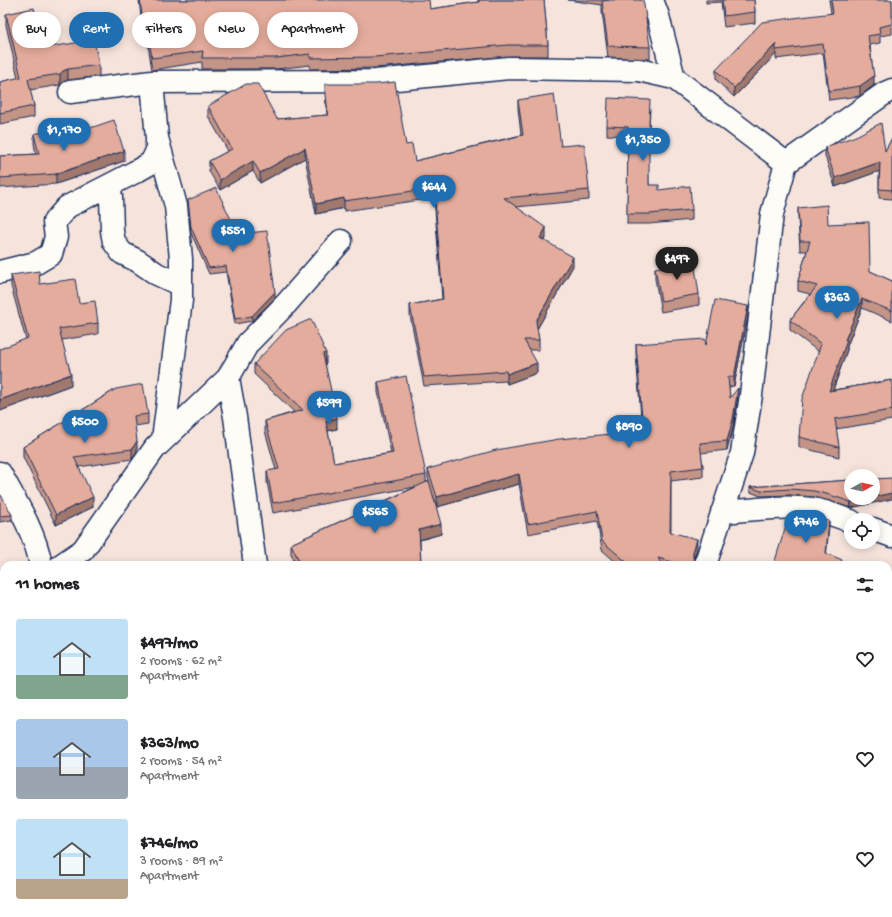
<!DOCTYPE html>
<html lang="en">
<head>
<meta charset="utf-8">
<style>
  :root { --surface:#fff; --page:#f6f6f6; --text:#202124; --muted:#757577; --accent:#1f6fb2 }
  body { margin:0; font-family:"Gochi Hand",sans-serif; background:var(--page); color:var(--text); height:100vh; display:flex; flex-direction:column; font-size:15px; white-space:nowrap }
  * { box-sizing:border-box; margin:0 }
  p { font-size:13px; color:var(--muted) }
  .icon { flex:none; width:22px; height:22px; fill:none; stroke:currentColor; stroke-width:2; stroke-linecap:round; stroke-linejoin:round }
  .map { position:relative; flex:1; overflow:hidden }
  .sheet { position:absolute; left:0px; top:561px; width:892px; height:356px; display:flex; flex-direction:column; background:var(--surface); border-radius:12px 12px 0 0; box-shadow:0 2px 10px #0003 }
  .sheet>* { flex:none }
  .banner { position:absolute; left:12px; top:12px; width:400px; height:36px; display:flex; gap:8px }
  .needle { width:26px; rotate:82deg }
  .tools { position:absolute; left:844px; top:469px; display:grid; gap:8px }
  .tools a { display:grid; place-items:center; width:36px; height:36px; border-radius:50%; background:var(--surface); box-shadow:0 2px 10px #0003; font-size:20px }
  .price { position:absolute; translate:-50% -34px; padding:0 9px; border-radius:14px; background:var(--accent); color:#fff; font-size:13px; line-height:26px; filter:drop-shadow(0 1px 2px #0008) }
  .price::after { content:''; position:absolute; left:50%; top:24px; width:12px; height:9px; margin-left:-6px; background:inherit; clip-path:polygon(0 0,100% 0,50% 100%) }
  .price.on { background:#222; color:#fff }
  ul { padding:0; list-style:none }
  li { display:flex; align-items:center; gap:12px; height:100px; padding:0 16px }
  li span { display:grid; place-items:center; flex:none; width:112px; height:80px; border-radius:4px; color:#555 }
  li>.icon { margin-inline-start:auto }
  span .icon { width:48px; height:48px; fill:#fffc; stroke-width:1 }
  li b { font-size:17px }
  h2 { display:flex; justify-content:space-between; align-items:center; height:48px; padding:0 16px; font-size:17px }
  .chip { padding:0 14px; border-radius:18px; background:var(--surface); box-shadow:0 2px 10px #0003; font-size:14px; line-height:36px }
  .chip.on { background:var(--accent); color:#fff }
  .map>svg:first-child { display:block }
</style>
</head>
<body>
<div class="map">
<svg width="892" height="917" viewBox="0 0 892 917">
  <rect width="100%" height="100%" fill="#f6e4dc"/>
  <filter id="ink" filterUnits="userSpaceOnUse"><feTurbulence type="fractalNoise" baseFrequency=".025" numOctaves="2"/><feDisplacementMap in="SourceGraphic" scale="8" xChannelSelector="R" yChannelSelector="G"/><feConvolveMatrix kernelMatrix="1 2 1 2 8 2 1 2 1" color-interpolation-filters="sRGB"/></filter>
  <g filter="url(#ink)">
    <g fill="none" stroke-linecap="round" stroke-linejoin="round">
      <!-- minor casing -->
      <g stroke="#1b2f5e" stroke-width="25">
        <path id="minor" d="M652,0L658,16L674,78
          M70,92L152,82L376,81L509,68L639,70L674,78L786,163L772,214L751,395L742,453L705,565
          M157,138L176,206L181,259V300L163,440
          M786,163L885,93L892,90
          M109,186L111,197L112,231L114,242L122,253L138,261L157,274L181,285
          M0,272L36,263L51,254L56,237L54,222L67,207L135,172L151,163L157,151V138L152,82
          M0,473C16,502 35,532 41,565
          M722,512C752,510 783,505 812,509C825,511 839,517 851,521
          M873,529L892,536
          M61,565L83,550L155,448L228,378
          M255,565L235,417L228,378L248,343L286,304L341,241
          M0,596L4,594
          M0,902H4
          M293,913L325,917
          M738,913L740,917
          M420,917L432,913"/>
      </g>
      <!-- minor -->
      <use href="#minor" stroke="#fdfcf7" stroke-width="22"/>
    </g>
    <!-- wall -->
    <path fill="#c49486" stroke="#1b2f5e" d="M139,0H294L295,1L430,9L478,2V0H544L548,45V56H508L375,68L310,69V65L276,69H202V62L152,70L146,33L143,34Z
      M568,0H608L650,47V59L608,57L602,12V5Z
      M706,0H754L755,12V23L724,27L721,2L706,3Z
      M829,0H892V34L880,36V43L870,45L874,85L860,96L829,100L823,53L776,59V54L734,97L716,80V70L831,13Z
      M6,14L43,48L99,65V76L68,80L63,82L60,85L30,90L34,106V117L0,124V82L18,78L6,25Z
      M325,84L406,145L415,161L521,135L518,109V100L561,146L589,190V200L516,207L546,238L545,241L573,266L537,329L539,340V350H529L537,373L507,384L506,381L424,386L410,315V305L442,299L434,198L344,211V208L316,214L305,158L260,183L253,171L220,190L209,171V161L228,151L208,116V106L277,119L327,115L325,94Z
      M650,109L648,151L649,185L659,190L692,210V220L649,224H627L628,136L607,135V126Z
      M34,134L61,138L124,161L56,184L0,188V156L36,154L34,144Z
      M892,138V199L879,198V171L835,187L825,156V147L885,151Z
      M188,200L238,234L275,298L252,321L235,324L226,272L209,274L191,233Z
      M798,208L828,224L870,271L892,281V321L862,308L847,346V350L833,390L892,380V420L836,429L839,447V457L799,447V437L819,352L790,330V320L810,294L798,291V281L807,251H800L798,217Z
      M655,268L699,294V305L661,312L655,279Z
      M11,275L40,284L79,303L98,323V334L62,340L71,385L0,411V349L26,340L11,286Z
      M748,316L734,386L729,387L730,398L738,397L733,428L727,450L701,453L703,467V477L671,481V532L697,549L694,560V565H619L602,550L597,521L528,534L519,484L437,507L433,495L441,534L420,540L421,565H296L291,554V544L415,487L273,513L267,482V471L276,470L265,431V421L294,412L254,374V364L326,363L325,364L337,429L328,431L334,463L391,453L378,392V382L426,475V482L429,481L428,478V469L642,431L636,354V344L706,345Z
      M116,389L148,414V424L135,426L137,451L132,459L79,467L93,507L56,525L23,457V447Z
      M851,480V508L830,501L814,497L790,495L761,496L750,492V487Z
      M0,495L12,515V520L0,522Z
      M0,644L4,648V699L0,695Z
      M888,652H892V779L888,772Z
      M4,738V788L0,777V739Z
      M892,789V916L888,911V793Z
      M0,792H4V890H0Z
      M773,913H843L844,917H774Z"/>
    <!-- shaded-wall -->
    <path fill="#a0786d" stroke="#1b2f5e" d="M776,44V54L734,97V88Z
      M68,69V80L63,82L60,85V74L63,71Z
      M874,76V85L860,96V86Z
      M305,148V158L260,183V173Z
      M124,151V161L56,184V174Z
      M253,161V171L220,190V180Z
      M880,162V171L835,187V178Z
      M344,198V208L316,214V204Z
      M546,228V238L540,248V238Z
      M573,257V266L536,331V321Z
      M275,292V298L252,321V316Z
      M862,299V308L847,346V350L829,401V391L845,340Z
      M748,306V316L734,386V377Z
      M326,353V363L323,365V354Z
      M537,363V373L507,384V374Z
      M71,374V385L0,411V400Z
      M738,388V397L733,428L727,450V441Z
      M337,418V429L326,431V421Z
      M137,441V451L132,459V449Z
      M519,474V484L437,507V497Z
      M892,493V499L851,508V502L869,498H873V497Z
      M93,497V507L56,525V515Z
      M829,521V526L826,559V553Z
      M441,524V534L419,540V530Z
      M697,539V549L693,561V565V552Z"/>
    <!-- building -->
    <path fill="#e4ac9c" stroke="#1b2f5e" d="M140,0H294L295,1L301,0H429L430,9L479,2V0H544L548,45H508L375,57L310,58V54L276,58H202L203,51L152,58L146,22L143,23Z
      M612,0H643L644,4L650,47L608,46L602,1Z
      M722,0H754L755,12L724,16Z
      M831,0H892V24L879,27L880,34L868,36L874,76L860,86L829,91L823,44L776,50V44L734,88L716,70L762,22L833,13Z
      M34,8L43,48L94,40L99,65L68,69L63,71L60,74L28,79L34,106L0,113V82L21,77L6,14Z
      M395,82L406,145L412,144L415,161L523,135L518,100L554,94L561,146L584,144L589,190L504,198L546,228L540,238L573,257L536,321L539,340H524L537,363L507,374L506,371L424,377L410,305L443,299L434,188L344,201V198L316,204L305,148L260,173L253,161L220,180L209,161L232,149L208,106L246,84H258L277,119L328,115L325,84H376Z
      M608,98L650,100L648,151H649V185H659V190L690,186L692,210L649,214H627L628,127L607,126Z
      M114,120L124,151L56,174L0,178V156L39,154L34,134L59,128L61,138Z
      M881,123L885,151L892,138V190L879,189L880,162L835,178L825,147L856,136Z
      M216,188L238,234L267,231L275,292L252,316L235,319L226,266L209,268L191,227L188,200Z
      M827,205L828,224L869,222L870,271L892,281V311L862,299L845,340H847L829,391L892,380V410L835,419L839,447L799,437L802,399L821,344L790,320L817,286L798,281L810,241H800L798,208Z
      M694,261L699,294L661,301L655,268Z
      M39,271L40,284L75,279L79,303L95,301L98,323L59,329L71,374L0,400V349L28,338L11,275Z
      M715,300L748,306L734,377H728L730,398L738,388L733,419L727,441L700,443L703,467L671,471L670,532L697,539L693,552V557L694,561L693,565H683L658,558L662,565H630L602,541L597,511L528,524L519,474L437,497L428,469L496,450L559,439L643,431L636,344L705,339L706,345Z
      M311,319L326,353L323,354L337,418L326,421L334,463L393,453L378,382L406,376L426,475L273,503L267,471L279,469L265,421L303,410L254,364L286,330Z
      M143,384L148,414L134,416L137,441L132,449L74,457L93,497L56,515L23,447L116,389Z
      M892,478V493L873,497V479Z
      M851,480V498H869L851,502L830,495L814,491L790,489L761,491L750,487Z
      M429,481L441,524L419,530L421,565H301L291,544Z
      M0,495H1L12,515L0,516Z
      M818,518L829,521L826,553L842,560L840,565H776L774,564L787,522Z
      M0,644L4,648V690L0,686Z
      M888,652H892V768L888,761Z
      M4,738V778L0,767V739Z
      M892,789V905L888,900V793Z
      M0,792H4V880L0,879Z
      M776,913H843L844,917H777Z
      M582,915L592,917H582Z"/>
  </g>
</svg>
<div class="tools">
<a><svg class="needle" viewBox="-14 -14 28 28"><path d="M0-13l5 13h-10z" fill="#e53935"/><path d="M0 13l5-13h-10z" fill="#757577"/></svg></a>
<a><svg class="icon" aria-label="locate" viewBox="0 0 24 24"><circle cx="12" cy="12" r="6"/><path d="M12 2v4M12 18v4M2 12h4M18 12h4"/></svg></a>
</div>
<b class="price" style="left:64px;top:152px">$1,170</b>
<b class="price" style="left:643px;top:162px">$1,350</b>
<b class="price" style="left:434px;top:209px">$644</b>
<b class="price" style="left:233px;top:253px">$551</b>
<b class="price on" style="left:677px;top:281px">$497</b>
<b class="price" style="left:837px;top:320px">$363</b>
<b class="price" style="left:329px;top:425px">$599</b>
<b class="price" style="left:85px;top:444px">$500</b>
<b class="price" style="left:629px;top:449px">$890</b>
<b class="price" style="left:375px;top:534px">$565</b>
<b class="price" style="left:806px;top:544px">$746</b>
<div class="banner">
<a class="chip">Buy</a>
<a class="chip on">Rent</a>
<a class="chip">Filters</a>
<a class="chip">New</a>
<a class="chip">Apartment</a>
</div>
<section class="sheet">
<h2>11 homes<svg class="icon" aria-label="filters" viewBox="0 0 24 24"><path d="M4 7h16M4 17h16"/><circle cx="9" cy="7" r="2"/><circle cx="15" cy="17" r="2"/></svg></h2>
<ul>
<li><span style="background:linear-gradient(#bfe0f5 70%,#7fa58c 0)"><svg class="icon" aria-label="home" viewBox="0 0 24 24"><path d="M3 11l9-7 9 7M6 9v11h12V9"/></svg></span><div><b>$497/mo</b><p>2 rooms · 62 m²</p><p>Apartment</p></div><svg class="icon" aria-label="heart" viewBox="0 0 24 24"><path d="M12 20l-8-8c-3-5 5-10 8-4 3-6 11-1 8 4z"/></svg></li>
<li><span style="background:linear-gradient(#a9c7e8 60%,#9aa5b1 0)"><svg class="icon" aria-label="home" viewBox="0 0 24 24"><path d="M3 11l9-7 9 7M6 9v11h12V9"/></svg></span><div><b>$363/mo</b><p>2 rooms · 54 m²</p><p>Apartment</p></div><svg class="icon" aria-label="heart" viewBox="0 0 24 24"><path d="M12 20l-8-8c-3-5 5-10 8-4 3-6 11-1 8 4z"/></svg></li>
<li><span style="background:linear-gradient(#bfe0f5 75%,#b9a48a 0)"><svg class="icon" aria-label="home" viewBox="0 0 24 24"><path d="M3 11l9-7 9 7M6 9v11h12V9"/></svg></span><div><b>$746/mo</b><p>3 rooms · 89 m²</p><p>Apartment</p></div><svg class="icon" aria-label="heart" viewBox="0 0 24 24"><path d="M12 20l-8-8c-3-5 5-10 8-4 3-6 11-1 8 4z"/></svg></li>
</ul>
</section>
</div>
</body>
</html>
